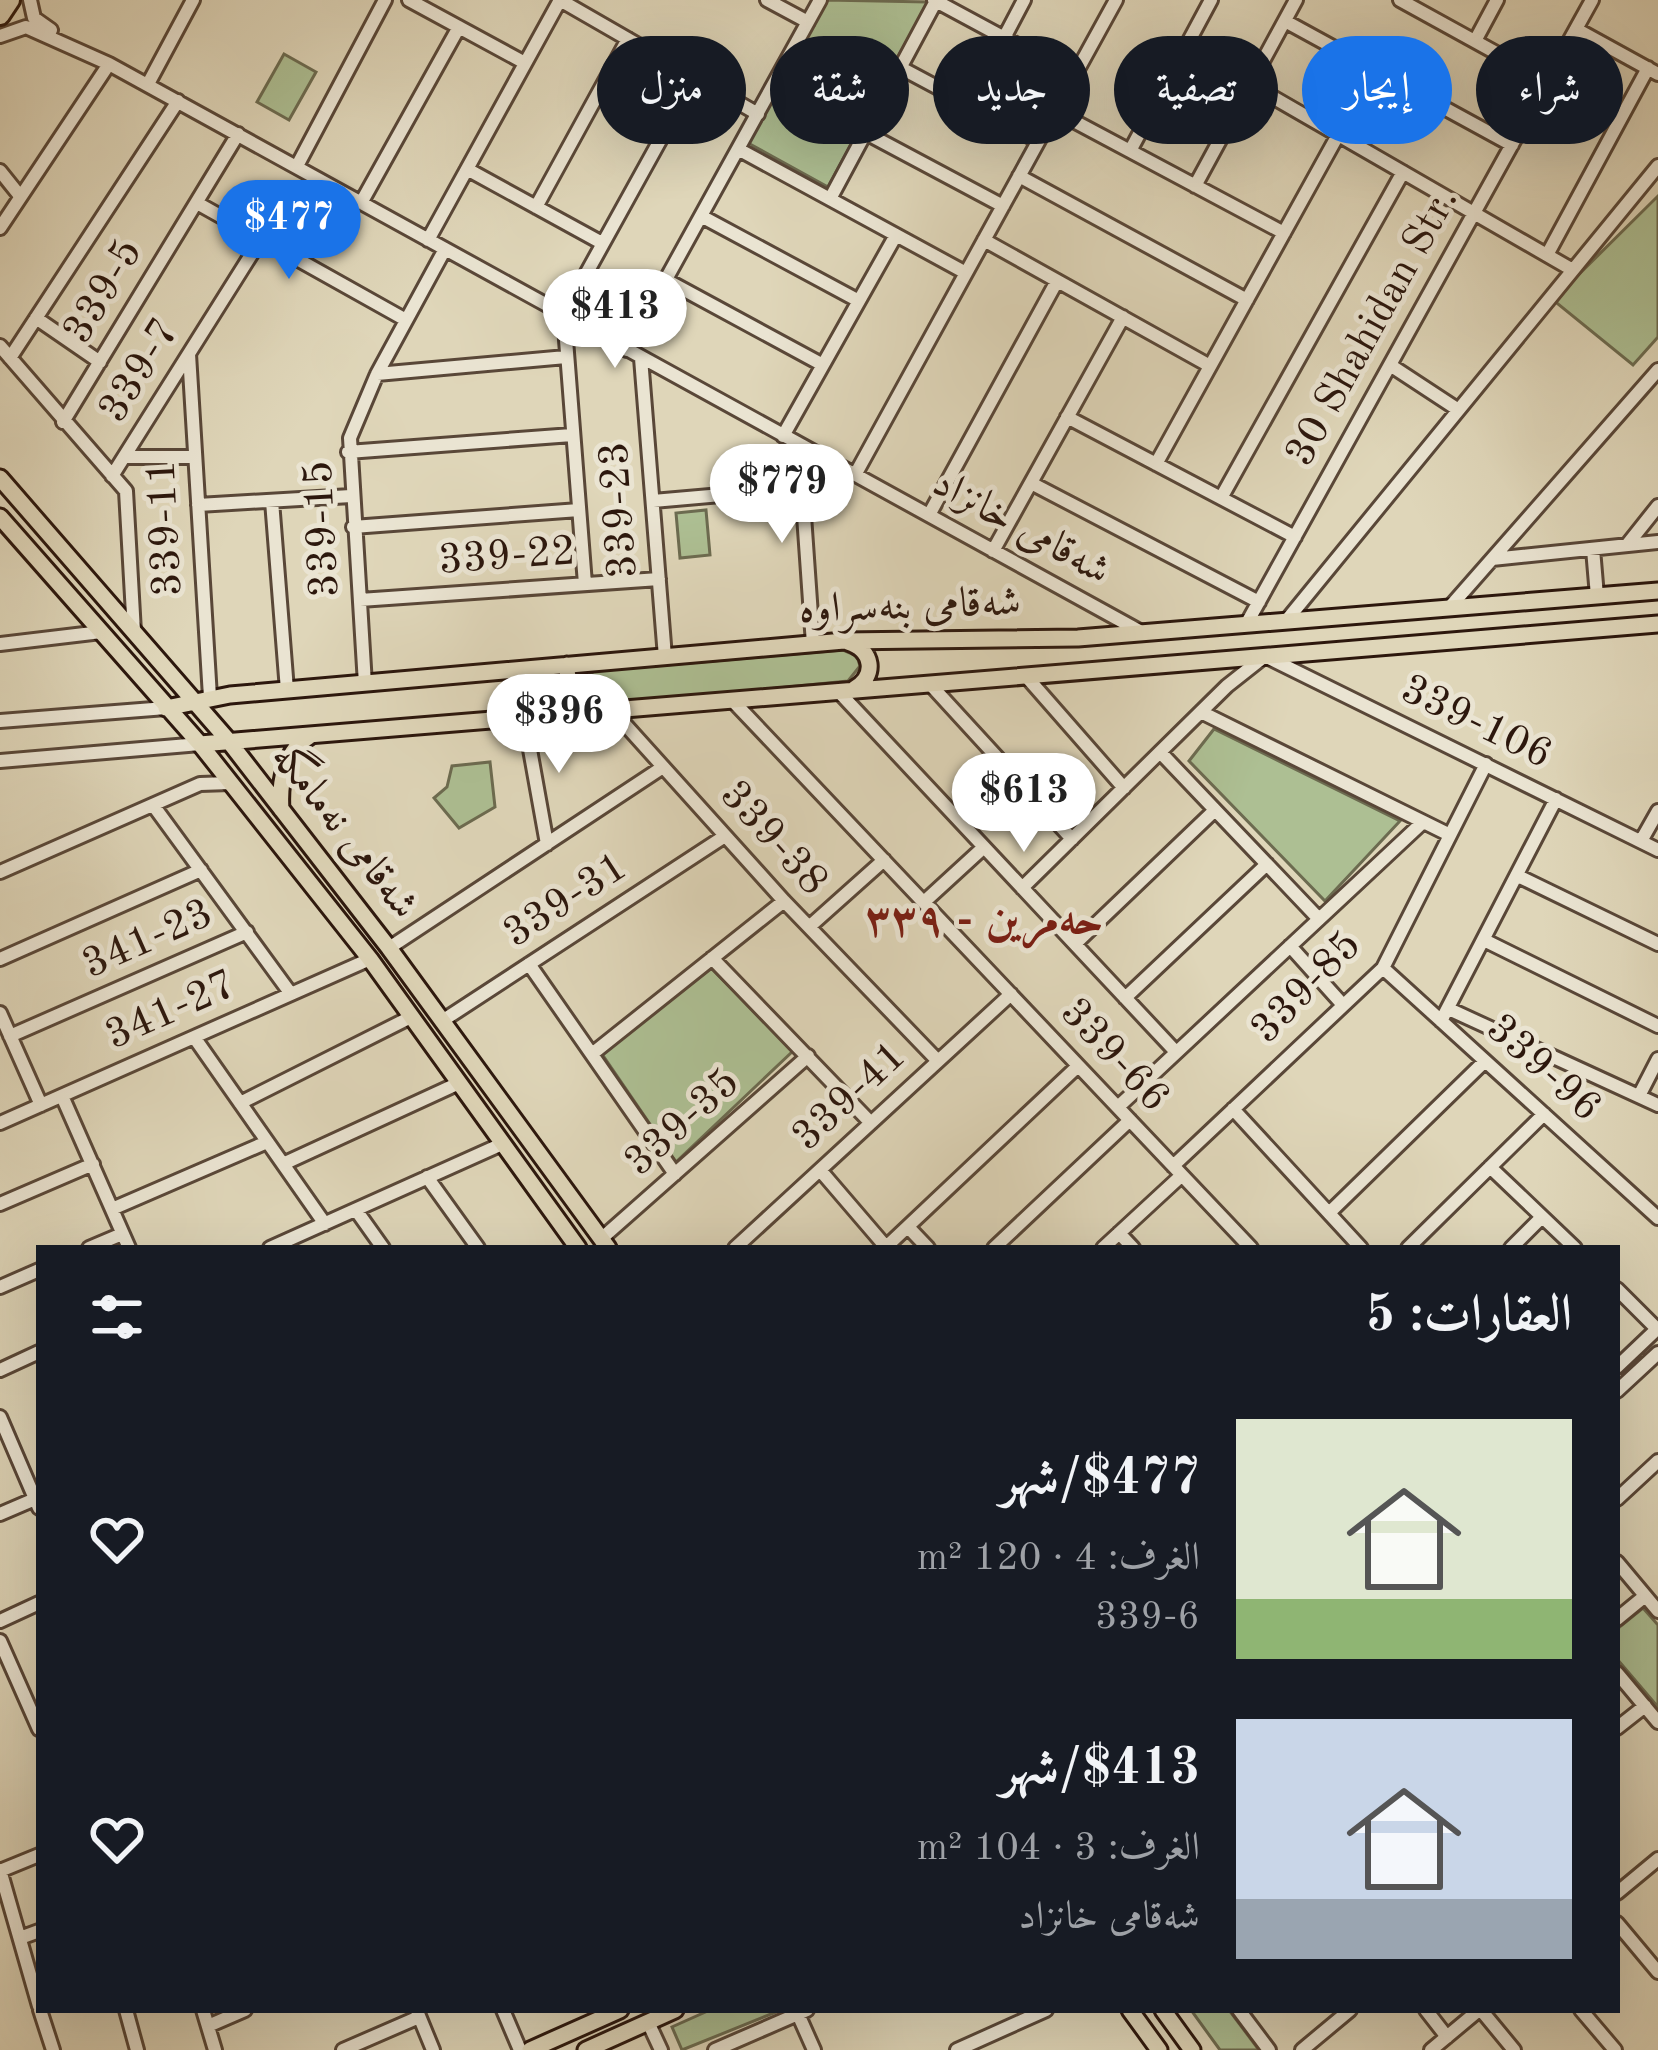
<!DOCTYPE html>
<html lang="ar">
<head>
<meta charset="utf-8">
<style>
  :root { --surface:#171b24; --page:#242831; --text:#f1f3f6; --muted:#9ea1a6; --accent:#1a73e8 }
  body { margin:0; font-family:"Old Standard TT",Amiri,serif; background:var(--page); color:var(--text); direction:rtl; height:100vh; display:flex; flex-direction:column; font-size:45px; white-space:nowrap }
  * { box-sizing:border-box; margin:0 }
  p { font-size:39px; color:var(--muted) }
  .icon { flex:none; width:66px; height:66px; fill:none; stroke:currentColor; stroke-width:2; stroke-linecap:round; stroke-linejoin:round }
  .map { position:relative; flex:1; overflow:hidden; direction:ltr }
  .side { position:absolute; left:36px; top:1245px; width:1584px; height:768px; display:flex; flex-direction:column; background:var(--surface); border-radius:0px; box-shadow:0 12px 48px #0002; direction:rtl }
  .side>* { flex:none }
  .guide { position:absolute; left:36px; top:36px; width:1587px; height:108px; direction:rtl; display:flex; gap:24px }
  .price { position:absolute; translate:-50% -102px; padding:0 27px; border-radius:42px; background:#fff; color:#222; font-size:39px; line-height:78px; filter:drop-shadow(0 3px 6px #0008) }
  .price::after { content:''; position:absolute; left:50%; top:72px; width:36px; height:27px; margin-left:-18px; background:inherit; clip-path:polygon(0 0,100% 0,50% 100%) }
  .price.current { background:var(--accent); color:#fff }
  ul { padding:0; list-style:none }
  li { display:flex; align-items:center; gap:36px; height:300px; padding:0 48px }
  li span { display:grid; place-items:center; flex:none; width:336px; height:240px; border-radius:0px; color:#555 }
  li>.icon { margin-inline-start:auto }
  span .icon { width:144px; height:144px; fill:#fffc; stroke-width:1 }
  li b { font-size:51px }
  h2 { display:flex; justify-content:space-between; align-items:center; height:144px; padding:0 48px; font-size:51px }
  .chip { padding:0 42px; border-radius:54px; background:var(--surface); box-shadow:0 12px 48px #0002; font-size:42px; line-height:108px }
  .chip.current { background:var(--accent); color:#fff }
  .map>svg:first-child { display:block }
</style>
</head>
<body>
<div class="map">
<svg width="1658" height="2050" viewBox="0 0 1658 2050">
  <rect width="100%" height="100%" fill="#dfd6b9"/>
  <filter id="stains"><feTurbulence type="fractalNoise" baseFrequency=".00167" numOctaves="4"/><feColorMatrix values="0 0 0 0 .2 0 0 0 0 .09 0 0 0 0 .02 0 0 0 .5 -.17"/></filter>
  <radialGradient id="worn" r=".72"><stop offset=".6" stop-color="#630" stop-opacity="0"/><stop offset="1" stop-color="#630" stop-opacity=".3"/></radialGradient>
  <!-- green -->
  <path fill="#adbf93" stroke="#6c6b50" stroke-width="3" d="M826,0L928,2L886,79L863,68L847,97L869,111L828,187L748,143Z
    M284,54L316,72L289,120L257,102Z
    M1658,196V337L1633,365L1553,300Z
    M706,510L710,555L680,558L676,513Z
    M843,650L857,656L860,666L848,681L593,706L580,694L581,682L594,671Z
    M1214,729L1400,821L1325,901L1189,761Z
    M490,762L495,807L459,828L434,798L447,787L452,766Z
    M711,968L793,1051L676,1162L602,1054Z
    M1643,1608L1658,1625V1707L1617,1659V1629Z
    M710,2010H781L682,2050L672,2027Z
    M1191,2010H1229L1259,2050H1220Z"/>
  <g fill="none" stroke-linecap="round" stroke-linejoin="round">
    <!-- minor casing -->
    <g stroke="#594738" stroke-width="18">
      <path id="minor" d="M30,0L34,18L51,30
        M409,0L525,63
        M767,0L808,22
        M934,0L1075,76
        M1400,0L1547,81
        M1285,21L1512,145
        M1576,29L1658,74
        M0,36L26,27L109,64L1143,633
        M1004,38L1024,0
        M1475,41L1497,0
        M901,68L1038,141
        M148,84L193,0
        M1250,84L1571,269
        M1055,111L1284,233
        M866,133L1003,206
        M738,149L966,273
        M1130,151L1211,0
        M297,166L385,0
        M467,169L602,243
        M0,171L20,196
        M1019,176L1247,300
        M1195,186L1296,0
        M830,199L936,1
        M197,203L406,320
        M361,203L459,27
        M536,207L628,39
        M701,216L859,301
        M0,228L109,64
        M428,240L560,0L758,114
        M984,240L1210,366
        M1547,255L1648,68
        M666,280L823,365
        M36,318L100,362
        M0,346L126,491L134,632
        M627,350L820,0
        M189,354L210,697
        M10,358L178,101
        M641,358L665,657
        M1390,365L1457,409
        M377,374L566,357
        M1067,417L1295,537
        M63,422L238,134
        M783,436L896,235
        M799,444L813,644
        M348,452L572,435
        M124,457H195
        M1156,464L1338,135
        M855,475L1116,0
        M112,476L261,239
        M1031,483L1259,602
        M1221,498L1403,172
        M272,501L287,690
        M653,501L802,488
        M198,505L351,496
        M929,515L1057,281
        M353,527L579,510
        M1627,545L1658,506
        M1593,549L1597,596
        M993,551L1123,317
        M1492,559L1658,542
        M585,584L564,314L695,77
        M360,600L659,579
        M1449,608L1658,370
        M1286,621L1658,166
        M1247,623L1592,0
        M0,644L101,632
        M1025,675L1124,788
        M929,683L1072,839
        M365,684L350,438L377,374L445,249
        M838,691L1176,1052
        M731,699L1251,1248
        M612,710L784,901L938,1061
        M1201,712L1450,835
        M524,716L547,844
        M0,721L166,708
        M1160,752L1319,919
        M0,761L200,744
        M153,805L291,994
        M1641,841L1658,811
        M0,872L200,784L230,783
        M1518,876L1658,944
        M1022,888L1227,686L1265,656L1658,850
        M924,902L984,847
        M809,927L884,860
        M1486,941L1658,1026
        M1075,944L1215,810
        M1290,946L1343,1005
        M389,948L663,767
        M712,958L871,1123
        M0,959L201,870
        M529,964L675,1174
        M1383,968L1658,1218
        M1125,998L1267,864
        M1451,1010L1658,1105
        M0,1013L41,1105
        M442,1021L725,836
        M1441,1021L1556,799
        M10,1036L247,932
        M194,1037L325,1224
        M592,1054L784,901
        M1640,1094L1658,1059
        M62,1096L129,1248
        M240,1103L411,1017
        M1118,1107L1423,822
        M1233,1109L1361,1248
        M0,1123L370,959
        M283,1164L459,1083
        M1173,1166L1383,968L1486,764
        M1490,1167L1575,1248
        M820,1170L886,1247
        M427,1177L478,1248
        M0,1204L93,1164
        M112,1209L267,1142
        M356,1210L383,1248
        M1329,1213L1485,1061
        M908,1227L928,1248
        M1119,1233L1133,1248
        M601,1239L808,1056
        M89,1248L122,1234
        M270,1248L502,1144
        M735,1248L1011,994
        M885,1248L1078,1066
        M994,1248L1130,1120
        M1103,1248L1182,1175
        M1408,1248L1544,1114
        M1511,1248L1542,1217
        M0,1287L39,1270
        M1617,1289L1657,1329
        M1617,1367L1658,1328
        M0,1370L39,1352
        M1617,1391L1658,1353
        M0,1417L39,1508
        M1617,1499L1658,1461
        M0,1514L35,1499
        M1617,1562L1658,1611
        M1617,1619L1645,1596
        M0,1621L39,1603
        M0,1641L39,1729
        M1617,1673L1658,1722
        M1617,1728L1645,1706
        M0,1870L39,2006
        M0,1871L39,1855
        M1617,1893L1658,1859
        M1617,1923L1658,1972
        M20,1938L39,1931
        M40,2010L53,2050
        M126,2010L137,2050
        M203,2010L215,2050
        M503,2010L520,2050
        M1239,2010L1269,2050
        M1426,2010L1447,2037
        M1481,2010L1514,2050
        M1581,2010L1615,2050
        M417,2011L433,2050
        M798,2014L814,2050
        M648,2022L661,2050
        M208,2026L245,2010
        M343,2050L419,2017
        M715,2050L807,2010
        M957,2050L1046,2010
        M1302,2050L1350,2010
        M1431,2050L1479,2010"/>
    </g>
    <!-- major casing -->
    <g stroke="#2c170d" stroke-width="21">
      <path id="major" d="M0,478L227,739L389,948L608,1248
        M0,517L200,744L370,959L578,1248
        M848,642C873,650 877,676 854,689
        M567,665L570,712
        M166,708L230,695L844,641L1078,638L1658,591
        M200,744L1658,624
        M281,809C279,783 285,750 310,736
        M1130,2010L1159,2050
        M1163,2010L1192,2050
        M530,2050L620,2010
        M586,2050L675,2010"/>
    </g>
    <!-- highway casing -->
    <g stroke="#2c170d" stroke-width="24">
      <path id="highway" d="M0,15L10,0"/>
    </g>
    <!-- minor -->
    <use href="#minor" stroke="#eae4d2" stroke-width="12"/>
    <!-- major -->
    <use href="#major" stroke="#dfd6b9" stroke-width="15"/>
    <!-- highway -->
    <use href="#highway" stroke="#dfd6b9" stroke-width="18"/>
  </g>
  <g text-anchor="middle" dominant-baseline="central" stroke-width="10" stroke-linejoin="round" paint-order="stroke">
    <!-- street labels -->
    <g font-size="42" fill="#2c170d" stroke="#eae4d2">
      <text transform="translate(104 292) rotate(-59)">339-5</text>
      <text transform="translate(1373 327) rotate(-61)">30 Shahidan Str.</text>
      <text transform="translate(140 371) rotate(-58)">339-7</text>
      <text transform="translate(620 510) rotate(-94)">339-23</text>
      <text transform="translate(166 528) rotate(-93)">339-11</text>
      <text transform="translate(1021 528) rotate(29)">شەقامی خانزاد</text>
      <text transform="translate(323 529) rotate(-93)">339-15</text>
      <text transform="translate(507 557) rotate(-4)">339-22</text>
      <text transform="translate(910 607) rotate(-2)">شەقامی بنەسراوە</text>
      <text transform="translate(1476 723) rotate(26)">339-106</text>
      <text transform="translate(344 832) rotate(52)">شەقامی نەمامگە</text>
      <text transform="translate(773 839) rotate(48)">339-38</text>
      <text transform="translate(566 901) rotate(-33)">339-31</text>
      <text transform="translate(148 940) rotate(-24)">341-23</text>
      <text transform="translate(1307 988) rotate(-46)">339-85</text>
      <text transform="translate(171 1011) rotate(-24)">341-27</text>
      <text transform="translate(1114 1056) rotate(47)">339-66</text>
      <text transform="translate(1543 1069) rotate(42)">339-96</text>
      <text transform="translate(850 1097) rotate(-43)">339-41</text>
      <text transform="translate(683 1123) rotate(-42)">339-35</text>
    </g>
    <!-- neighbourhood labels -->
    <g font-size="45" font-weight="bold" fill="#7a1f14" stroke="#eae4d2">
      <text x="984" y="921">حەمرین - ٣٣٩</text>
    </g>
  </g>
  <rect width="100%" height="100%" filter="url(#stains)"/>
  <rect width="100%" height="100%" fill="url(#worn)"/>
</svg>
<b class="price current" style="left:289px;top:282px">$477</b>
<b class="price" style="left:615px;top:371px">$413</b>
<b class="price" style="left:782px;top:546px">$779</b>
<b class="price" style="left:559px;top:776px">$396</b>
<b class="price" style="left:1024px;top:855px">$613</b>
<div class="guide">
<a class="chip">شراء</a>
<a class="chip current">إيجار</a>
<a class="chip">تصفية</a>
<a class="chip">جديد</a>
<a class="chip">شقة</a>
<a class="chip">منزل</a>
</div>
<section class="side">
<h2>العقارات: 5<svg class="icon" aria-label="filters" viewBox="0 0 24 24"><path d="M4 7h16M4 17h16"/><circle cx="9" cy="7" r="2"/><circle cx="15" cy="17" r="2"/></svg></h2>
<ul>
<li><span style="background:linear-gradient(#dfe7d0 75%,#8fb573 0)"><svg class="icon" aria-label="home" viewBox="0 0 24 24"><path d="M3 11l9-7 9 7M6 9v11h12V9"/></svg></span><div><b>$477/شهر</b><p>الغرف: 4 · 120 m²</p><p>339-6</p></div><svg class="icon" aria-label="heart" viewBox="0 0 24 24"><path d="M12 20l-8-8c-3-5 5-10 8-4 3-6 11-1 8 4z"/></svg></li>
<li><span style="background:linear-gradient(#c9d6e8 75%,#9aa5b1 0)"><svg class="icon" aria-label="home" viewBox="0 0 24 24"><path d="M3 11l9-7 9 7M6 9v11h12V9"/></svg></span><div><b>$413/شهر</b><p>الغرف: 3 · 104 m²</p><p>شەقامی خانزاد</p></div><svg class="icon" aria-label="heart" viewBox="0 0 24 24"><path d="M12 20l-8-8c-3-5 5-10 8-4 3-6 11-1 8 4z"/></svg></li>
</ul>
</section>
</div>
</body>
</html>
